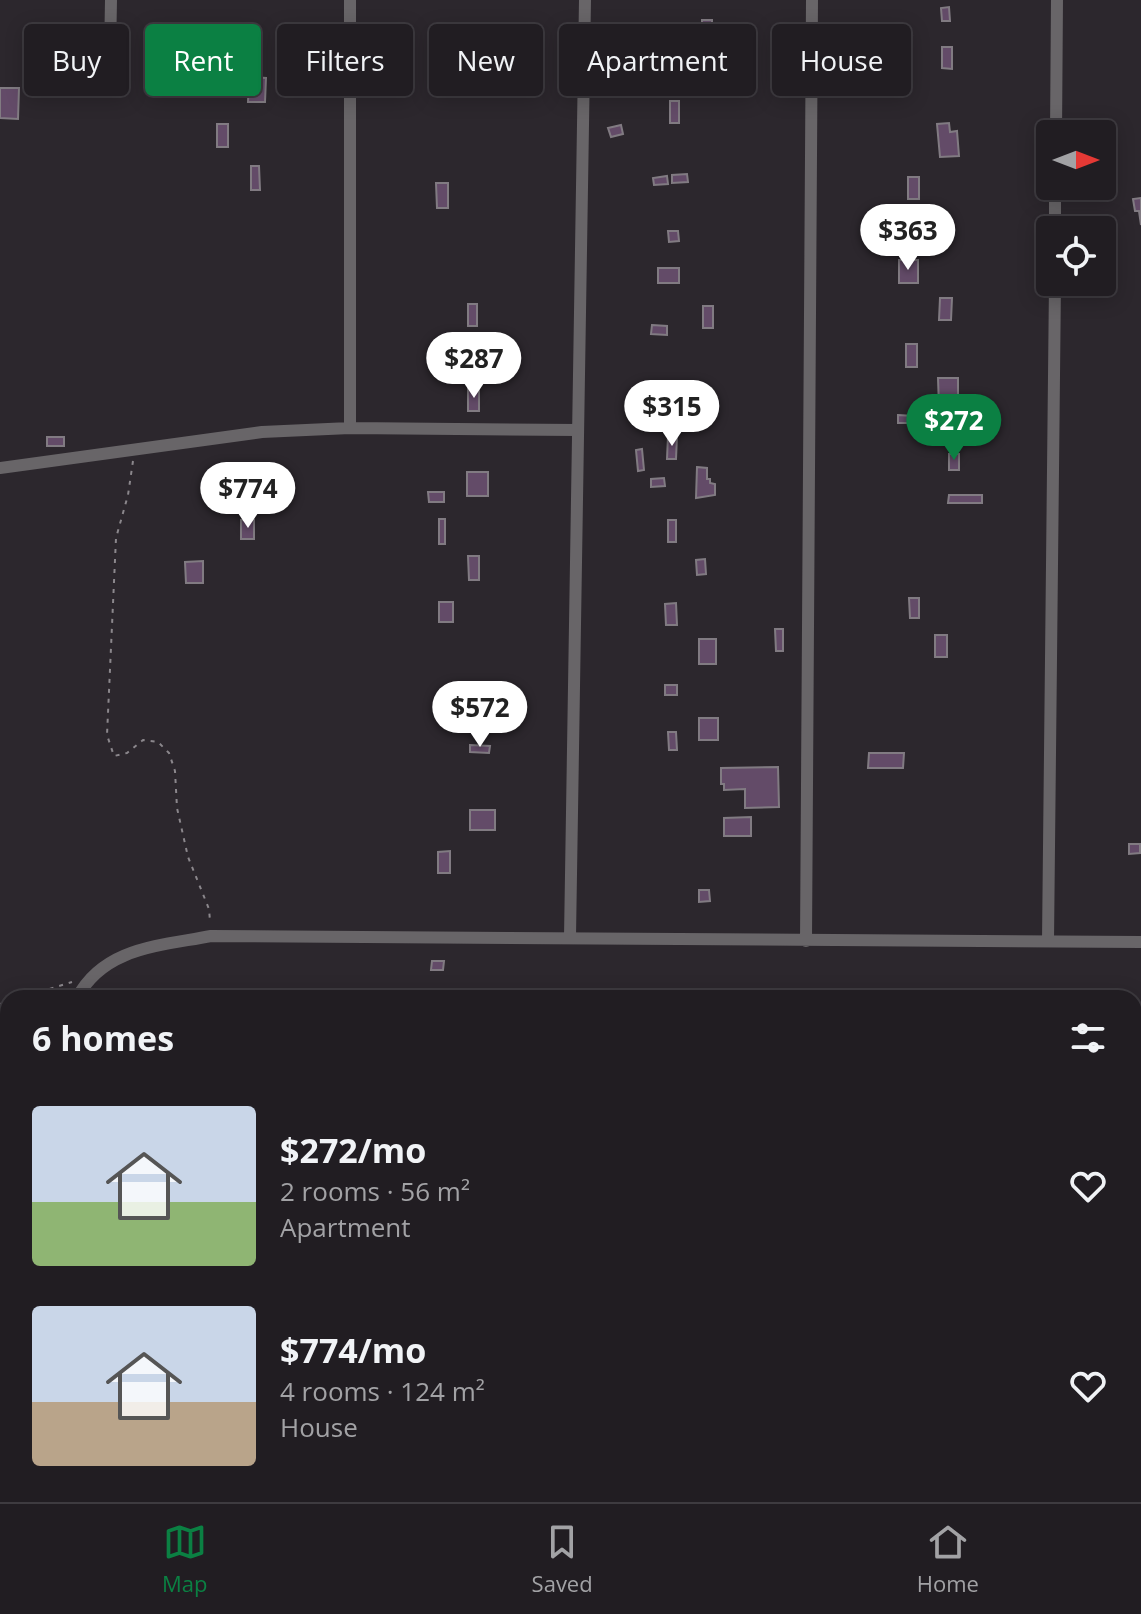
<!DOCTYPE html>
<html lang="en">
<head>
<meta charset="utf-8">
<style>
  :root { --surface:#211d22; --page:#2d2a2f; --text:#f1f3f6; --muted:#a2a2a5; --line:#3e3b40; --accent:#0b8043 }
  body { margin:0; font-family:"Open Sans",sans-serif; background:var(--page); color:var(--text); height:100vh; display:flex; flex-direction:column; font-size:30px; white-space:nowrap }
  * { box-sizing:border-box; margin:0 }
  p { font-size:26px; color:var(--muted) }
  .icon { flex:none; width:44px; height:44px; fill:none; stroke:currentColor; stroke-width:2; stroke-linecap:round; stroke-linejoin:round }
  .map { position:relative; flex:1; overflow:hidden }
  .sheet { position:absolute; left:0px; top:990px; width:1142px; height:512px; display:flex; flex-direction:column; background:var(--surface); border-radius:24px 24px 0 0; box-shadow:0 4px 20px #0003,0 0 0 2px var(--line) }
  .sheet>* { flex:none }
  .hud { position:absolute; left:24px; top:24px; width:1094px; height:72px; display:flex; gap:16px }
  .needle { width:52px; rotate:90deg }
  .controls { position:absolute; left:1036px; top:120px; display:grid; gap:16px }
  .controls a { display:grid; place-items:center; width:80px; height:80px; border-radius:8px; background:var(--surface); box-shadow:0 4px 20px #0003,0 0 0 2px var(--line); font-size:40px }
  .price { position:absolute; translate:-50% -68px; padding:0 18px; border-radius:28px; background:#fff; color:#222; font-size:26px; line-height:52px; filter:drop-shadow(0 2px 4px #0008) }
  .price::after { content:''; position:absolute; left:50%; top:48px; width:24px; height:18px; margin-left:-12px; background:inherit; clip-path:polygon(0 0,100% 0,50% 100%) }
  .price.on { background:var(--accent); color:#fff }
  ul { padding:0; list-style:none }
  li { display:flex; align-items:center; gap:24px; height:200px; padding:0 32px }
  li span { display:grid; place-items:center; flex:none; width:224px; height:160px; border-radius:8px; color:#555 }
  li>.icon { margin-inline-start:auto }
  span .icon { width:96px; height:96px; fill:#fffc; stroke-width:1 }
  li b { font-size:34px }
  h2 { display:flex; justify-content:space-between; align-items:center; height:96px; padding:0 32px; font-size:34px }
  .pill { padding:0 28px; border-radius:8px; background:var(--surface); box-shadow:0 4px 20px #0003,0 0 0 2px var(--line); font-size:28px; line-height:72px }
  .pill.on { background:var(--accent); color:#fff }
  .tab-bar { display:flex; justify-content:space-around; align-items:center; height:112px; border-top:2px solid var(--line); background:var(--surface); font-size:22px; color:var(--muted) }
  .tab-bar a { display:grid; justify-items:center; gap:4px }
  .tab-bar .on { color:var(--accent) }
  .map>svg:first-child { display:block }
</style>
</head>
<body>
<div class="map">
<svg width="1141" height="1502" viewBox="0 0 1141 1502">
  <rect width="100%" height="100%" fill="#2c272d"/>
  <!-- building -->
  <path fill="#634b68" stroke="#817b82" stroke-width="2" d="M949,7L950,21H942L941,8Z
    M702,20H712V43H702Z
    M888,34L912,36L911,46L902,45V56L891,55L892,45L887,44Z
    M225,37L226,59H216L215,38Z
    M942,47H952V69L942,68Z
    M670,53H680L681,75L670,76Z
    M249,77L266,78L265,102H248Z
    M0,88H19L18,119L0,118Z
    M670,101H679V123H670Z
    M949,123L950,132L957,131L959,156L940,157L937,124Z
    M217,124H228V147H217Z
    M621,125L623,134L611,137L608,128Z
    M251,166H259L260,190H251Z
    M687,174L688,182L672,183V175Z
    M667,176L668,184L654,185L653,178Z
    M908,177H919V199H908Z
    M436,183H448V208H437Z
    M1141,198V225L1139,211H1135L1133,199Z
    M668,231H678L679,241L669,242Z
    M899,260H918V283H899Z
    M658,268H679V283H658Z
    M940,298H952L951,320H939Z
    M468,304H477V326H468Z
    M703,306H713V328H703Z
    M652,325L667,326V335L651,334Z
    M906,344H917V367H906Z
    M436,352H445V375H436Z
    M938,378H958V408H939Z
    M468,389H479V411H468Z
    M898,415L913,416V423H898Z
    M668,436H677L676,459H667Z
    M47,437H64V446H47Z
    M642,449L644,470L638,471L636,450Z
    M949,454H959V470H949Z
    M697,467L707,468V479H710V483L715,484V495L696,498Z
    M467,472H488V496H467Z
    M664,478L665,486L651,487V479Z
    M428,492H444V502H429Z
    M949,495H982V503H948Z
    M439,519H445V544H439Z
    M241,520H254V539H241Z
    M668,520H676V542H668Z
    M468,556H479V580H469Z
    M705,559L706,574L697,575L696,560Z
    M203,561V583H186L185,562Z
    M909,598H919V618H910Z
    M439,602H453V622H439Z
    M676,603L677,625H666L665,604Z
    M775,629H783V651H776Z
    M935,635H947V657H935Z
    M699,639H716V664H699Z
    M665,685H677V695H665Z
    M699,718H718V740H699Z
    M668,732H676L677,750H669Z
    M470,745L490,746L489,753L470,752Z
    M869,753H904L903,768H868Z
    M778,767L779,807L745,808V789L724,790V784H721V768Z
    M470,810H495V830H470Z
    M751,817V836H724V818Z
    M1129,844H1140V853L1129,854Z
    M450,851V873H438V852Z
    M699,890H709L710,901L699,902Z
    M432,961H444L443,970H431Z"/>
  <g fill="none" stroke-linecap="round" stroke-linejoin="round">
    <!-- path -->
    <path stroke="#8b878c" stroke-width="2" stroke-dasharray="4 6" stroke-linecap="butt" d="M133,461L128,495L116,538L107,735L114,756L127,753L143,740L158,742L169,753L175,771L177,808L188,857L209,909L210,921
      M21,998L72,982
      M0,1004L8,1002
      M0,1476H8"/>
    <!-- minor -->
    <path stroke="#686568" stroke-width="12" d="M350,0V428
      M110,56L111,0
      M1056,134L1057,0
      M1055,230V186
      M0,468L262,432L350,428L577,430
      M570,937L585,0
      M806,941L812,0
      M1048,941L1055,282
      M77,998C104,947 160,946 211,936L1141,942
      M1134,1193H1141
      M70,1502V1494
      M1048,1502V1494"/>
  </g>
</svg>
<div class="controls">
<a><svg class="needle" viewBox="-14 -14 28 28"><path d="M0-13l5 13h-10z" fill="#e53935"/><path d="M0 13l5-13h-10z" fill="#a2a2a5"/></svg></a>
<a><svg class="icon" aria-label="locate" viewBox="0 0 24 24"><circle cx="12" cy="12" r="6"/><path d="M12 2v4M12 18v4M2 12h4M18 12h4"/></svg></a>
</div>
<b class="price" style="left:908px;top:272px">$363</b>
<b class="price" style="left:474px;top:400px">$287</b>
<b class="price" style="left:672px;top:448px">$315</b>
<b class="price on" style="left:954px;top:462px">$272</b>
<b class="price" style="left:248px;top:530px">$774</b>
<b class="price" style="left:480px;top:749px">$572</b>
<div class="hud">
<a class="pill">Buy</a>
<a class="pill on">Rent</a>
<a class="pill">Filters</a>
<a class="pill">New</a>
<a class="pill">Apartment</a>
<a class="pill">House</a>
</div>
<section class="sheet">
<h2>6 homes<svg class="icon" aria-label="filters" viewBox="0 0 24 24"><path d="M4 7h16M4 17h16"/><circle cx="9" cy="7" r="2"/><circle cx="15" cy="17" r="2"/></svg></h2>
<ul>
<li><span style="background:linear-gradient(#c9d6e8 60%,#8fb573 0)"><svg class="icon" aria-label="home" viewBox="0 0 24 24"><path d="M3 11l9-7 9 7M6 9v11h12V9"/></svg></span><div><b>$272/mo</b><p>2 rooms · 56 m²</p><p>Apartment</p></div><svg class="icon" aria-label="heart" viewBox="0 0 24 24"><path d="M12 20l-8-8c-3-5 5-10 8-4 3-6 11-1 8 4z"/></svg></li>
<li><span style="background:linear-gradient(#c9d6e8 60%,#b9a48a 0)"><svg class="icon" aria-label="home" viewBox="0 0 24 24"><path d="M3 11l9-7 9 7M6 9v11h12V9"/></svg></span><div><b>$774/mo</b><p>4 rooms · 124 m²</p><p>House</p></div><svg class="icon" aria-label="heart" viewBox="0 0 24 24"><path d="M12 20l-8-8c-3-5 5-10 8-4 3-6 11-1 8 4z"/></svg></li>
</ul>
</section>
</div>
<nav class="tab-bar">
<a class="on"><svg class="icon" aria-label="map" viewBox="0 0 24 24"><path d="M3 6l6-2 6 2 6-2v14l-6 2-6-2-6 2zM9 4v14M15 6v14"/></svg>Map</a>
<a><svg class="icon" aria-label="saved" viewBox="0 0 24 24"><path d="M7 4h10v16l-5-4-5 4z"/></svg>Saved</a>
<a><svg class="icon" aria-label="home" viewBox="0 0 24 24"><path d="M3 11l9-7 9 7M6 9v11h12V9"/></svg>Home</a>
</nav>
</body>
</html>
